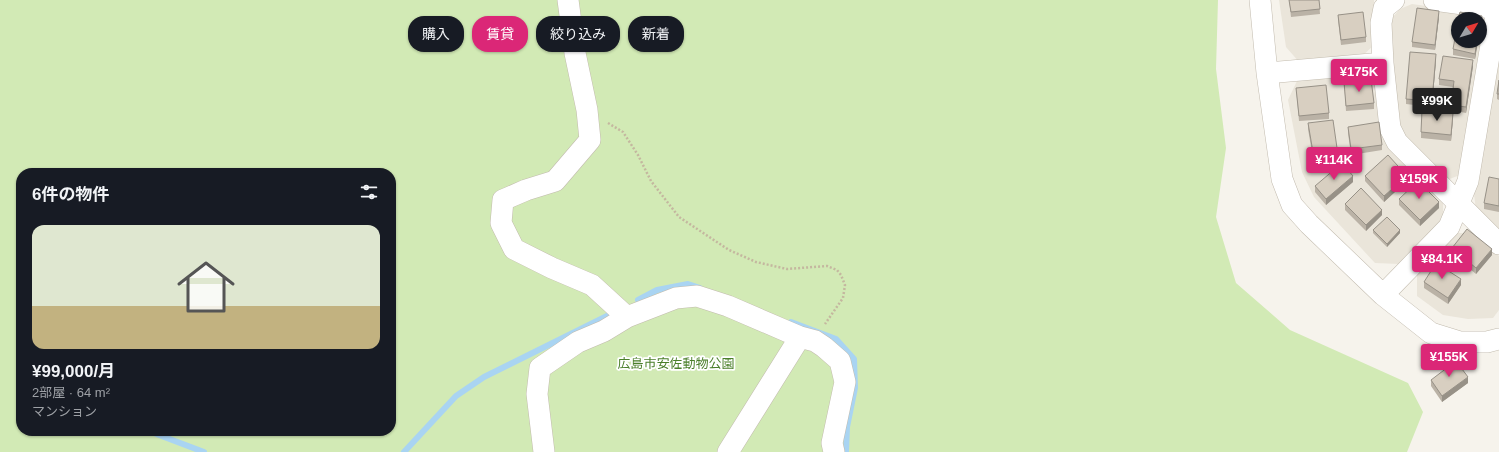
<!DOCTYPE html>
<html lang="ja">
<head>
<meta charset="utf-8">
<style>
  :root { --surface:#171b24; --page:#20242c; --text:#f1f3f6; --muted:#9ea1a6; --accent:#db2777 }
  body { margin:0; font-family:Helvetica,"Noto Sans JP",sans-serif; background:var(--page); color:var(--text); height:100vh; display:flex; flex-direction:column; font-size:15px; white-space:nowrap }
  * { box-sizing:border-box; margin:0 }
  p { font-size:13px; color:var(--muted) }
  .icon { flex:none; width:22px; height:22px; fill:none; stroke:currentColor; stroke-width:2; stroke-linecap:round; stroke-linejoin:round }
  .map { position:relative; flex:1; overflow:hidden }
  .panel { position:absolute; left:16px; top:168px; width:380px; height:268px; display:flex; flex-direction:column; background:var(--surface); border-radius:16px; box-shadow:0 1px 3px #0004 }
  .panel>* { flex:none }
  .top-card { position:absolute; left:408px; top:16px; width:380px; height:36px; display:flex; gap:8px }
  .needle { width:26px; rotate:52deg }
  .fabs { position:absolute; left:1451px; top:12px; display:grid; gap:8px }
  .fabs a { display:grid; place-items:center; width:36px; height:36px; border-radius:50%; background:var(--surface); box-shadow:0 1px 3px #0004; font-size:20px }
  .price { position:absolute; translate:-50% -34px; padding:0 9px; border-radius:4px; background:var(--accent); color:#fff; font-size:13px; line-height:26px; filter:drop-shadow(0 1px 2px #0008) }
  .price::after { content:''; position:absolute; left:50%; top:24px; width:12px; height:9px; margin-left:-6px; background:inherit; clip-path:polygon(0 0,100% 0,50% 100%) }
  .price.current { background:#222; color:#fff }
  ul { padding:0; list-style:none }
  li { display:grid; align-content:center; gap:8px; height:212px; padding:0 16px }
  li span { display:grid; place-items:center; height:124px; border-radius:12px; color:#555 }
  li>.icon { margin-inline-start:auto }
  span .icon { width:72px; height:72px; fill:#fffc; stroke-width:1 }
  li b { font-size:17px }
  h2 { display:flex; justify-content:space-between; align-items:center; height:48px; padding:0 16px; font-size:17px }
  .tag { padding:0 14px; border-radius:16px; background:var(--surface); box-shadow:0 1px 3px #0004; font-size:14px; line-height:36px }
  .tag.current { background:var(--accent); color:#fff }
  .map>svg:first-child { display:block }
</style>
</head>
<body>
<div class="map">
<svg width="1499" height="452" viewBox="0 0 1499 452">
  <rect width="100%" height="100%" fill="#f6f3ec"/>
  <!-- residential -->
  <path fill="#eae5da" fill-rule="evenodd" d="M1279,0H1374V45L1361,57L1300,63L1286,47Z
    M1412,4L1483,14L1488,20L1460,175L1447,180L1411,145L1399,127L1390,28L1392,18L1400,9ZM1458,19H1480V41H1458Z
    M1499,57V232L1476,210L1474,194Z
    M1365,74L1376,82L1393,152L1443,203V220L1399,264L1375,263L1314,197L1302,172L1288,100L1297,81Z
    M1455,233H1475L1499,256V310L1493,318L1468,319L1443,315L1417,296V271Z"/>
  <!-- green -->
  <path fill="#d2eab5" fill-rule="evenodd" d="M0,0H1218L1216,69L1226,148L1216,217L1236,283L1290,330L1408,383L1423,412L1407,452H0ZM21,173H391V431H21Z"/>
  <g fill="none" stroke-linecap="round" stroke-linejoin="round">
    <!-- stream -->
    <path stroke="#a9d4f2" stroke-width="6" d="M638,300L657,290L688,284L700,288
      M791,322L836,339L854,359L855,388L847,427L846,452
      M150,431L159,435L204,452
      M404,452L456,396L484,377L613,313"/>
    <!-- minor casing -->
    <g stroke="#c2bbae" stroke-width="22">
      <path id="minor" d="M568,0L575,53L587,110L590,140L555,181L526,190L503,200L501,223L514,249L552,268L592,285L627,317
        M1260,0L1267,73L1282,179L1292,205L1309,224L1383,295L1431,333L1460,342H1487L1499,339
        M1394,0L1384,8L1381,23L1383,63L1390,128L1397,142L1499,244
        M1434,0L1499,9
        M1267,73L1383,63
        M1383,295L1449,227L1468,181L1497,9
        M544,452L537,394L540,368L578,342L604,331L627,317L676,298L697,296L728,306L800,337L815,341L824,347L840,361L845,382L832,443L834,452
        M728,452L800,337"/>
    </g>
    <!-- path -->
    <path stroke="#c4b79f" stroke-width="2.5" stroke-dasharray="2 2" stroke-linecap="butt" d="M608,123L623,132L638,155L651,181L679,217L729,250L756,262L787,269L827,266L837,270L841,275L845,285L843,298L825,324"/>
    <!-- minor -->
    <use href="#minor" stroke="#fff" stroke-width="21"/>
  </g>
  <!-- wall -->
  <path fill="#bab2a6" d="M1289,0H1319L1320,14L1291,17Z
    M1338,15L1366,37V42L1341,45L1338,20Z
    M1439,17L1435,50L1412,47V42Z
    M1478,41L1475,59L1453,55V49Z
    M1436,60L1432,107L1406,104V99Z
    M1473,66L1466,113L1451,110V105L1453,87L1439,85V79Z
    M1499,80V100L1497,99V94Z
    M1344,82L1374,103V109L1346,111Z
    M1296,88L1329,113V119L1299,121Z
    M1453,118L1451,141L1421,138V132Z
    M1308,123L1338,155V161L1314,164L1308,129Z
    M1348,127L1382,145V150L1351,155L1348,133Z
    M1365,176L1407,181L1384,202L1365,181Z
    M1499,179V212L1484,209V203Z
    M1353,182L1326,205L1315,192V186Z
    M1399,199L1439,208L1420,226L1399,205Z
    M1345,204L1382,215L1366,231L1345,210Z
    M1373,230L1400,233L1387,247L1373,233Z
    M1452,248L1492,255L1476,274L1452,254Z
    M1424,282L1461,285L1448,304L1424,288Z
    M1431,380L1468,383L1442,402L1431,386Z"/>
  <!-- shaded-wall -->
  <path fill="#979187" d="M1439,11V17L1435,50V45Z
    M1482,16V22L1480,32V26Z
    M1477,41H1478L1475,59V54Z
    M1436,54V60L1432,107V101Z
    M1473,60V66L1466,113V107Z
    M1453,113V118L1451,141V135Z
    M1353,176V182L1326,205V199Z
    M1407,176V181L1384,202V196Z
    M1439,202V208L1420,226V220Z
    M1382,210V215L1366,231V225Z
    M1400,230V233L1387,247V244Z
    M1492,249V255L1476,274V268Z
    M1461,279V285L1448,304V298Z
    M1468,377V383L1442,402V396Z"/>
  <!-- building -->
  <path fill="#d8cfc1" stroke="#979187" d="M1289,0H1319L1320,9L1291,12Z
    M1417,8L1439,11L1435,45L1412,42Z
    M1363,12L1366,37L1341,40L1338,15Z
    M1460,12L1482,16L1480,26V19H1458Z
    M1458,22V41H1477L1475,54L1453,49Z
    M1410,52L1436,54L1432,101L1406,99Z
    M1443,56L1473,60L1466,107L1451,105L1454,81L1439,79Z
    M1371,79L1374,103L1346,106L1344,82Z
    M1499,80V94H1497Z
    M1326,85L1329,113L1299,116L1296,88Z
    M1422,110L1453,113L1451,135L1421,132Z
    M1333,120L1338,155L1314,158L1308,123Z
    M1379,122L1382,145L1351,149L1348,127Z
    M1388,155L1407,176L1384,196L1365,176Z
    M1342,163L1353,176L1326,199L1315,186Z
    M1489,177L1499,179V206L1484,203Z
    M1418,181L1439,202L1420,220L1399,199Z
    M1361,188L1382,210L1366,225L1345,204Z
    M1387,217L1400,230L1387,244L1373,230Z
    M1467,229L1492,249L1476,268L1452,248Z
    M1436,263L1461,279L1448,298L1424,282Z
    M1456,361L1468,377L1442,396L1431,380Z"/>
  <g text-anchor="middle" dominant-baseline="central" stroke-width="3.5" stroke-linejoin="round" paint-order="stroke">
    <!-- park labels -->
    <g font-size="13" fill="#4a7f2a" stroke="#fff">
      <text x="676" y="363">広島市安佐動物公園</text>
    </g>
  </g>
</svg>
<div class="fabs">
<a><svg class="needle" viewBox="-14 -14 28 28"><path d="M0-13l5 13h-10z" fill="#e53935"/><path d="M0 13l5-13h-10z" fill="#9ea1a6"/></svg></a>
</div>
<b class="price" style="left:1359px;top:93px">¥175K</b>
<b class="price current" style="left:1437px;top:122px">¥99K</b>
<b class="price" style="left:1334px;top:181px">¥114K</b>
<b class="price" style="left:1419px;top:200px">¥159K</b>
<b class="price" style="left:1442px;top:280px">¥84.1K</b>
<b class="price" style="left:1449px;top:378px">¥155K</b>
<div class="top-card">
<a class="tag">購入</a>
<a class="tag current">賃貸</a>
<a class="tag">絞り込み</a>
<a class="tag">新着</a>
</div>
<section class="panel">
<h2>6件の物件<svg class="icon" aria-label="filters" viewBox="0 0 24 24"><path d="M4 7h16M4 17h16"/><circle cx="9" cy="7" r="2"/><circle cx="15" cy="17" r="2"/></svg></h2>
<ul>
<li><span style="background:linear-gradient(#dfe7d0 65%,#c2b280 0)"><svg class="icon" aria-label="home" viewBox="0 0 24 24"><path d="M3 11l9-7 9 7M6 9v11h12V9"/></svg></span><div><b>¥99,000/月</b><p>2部屋 · 64 m²</p><p>マンション</p></div></li>
</ul>
</section>
</div>
</body>
</html>
